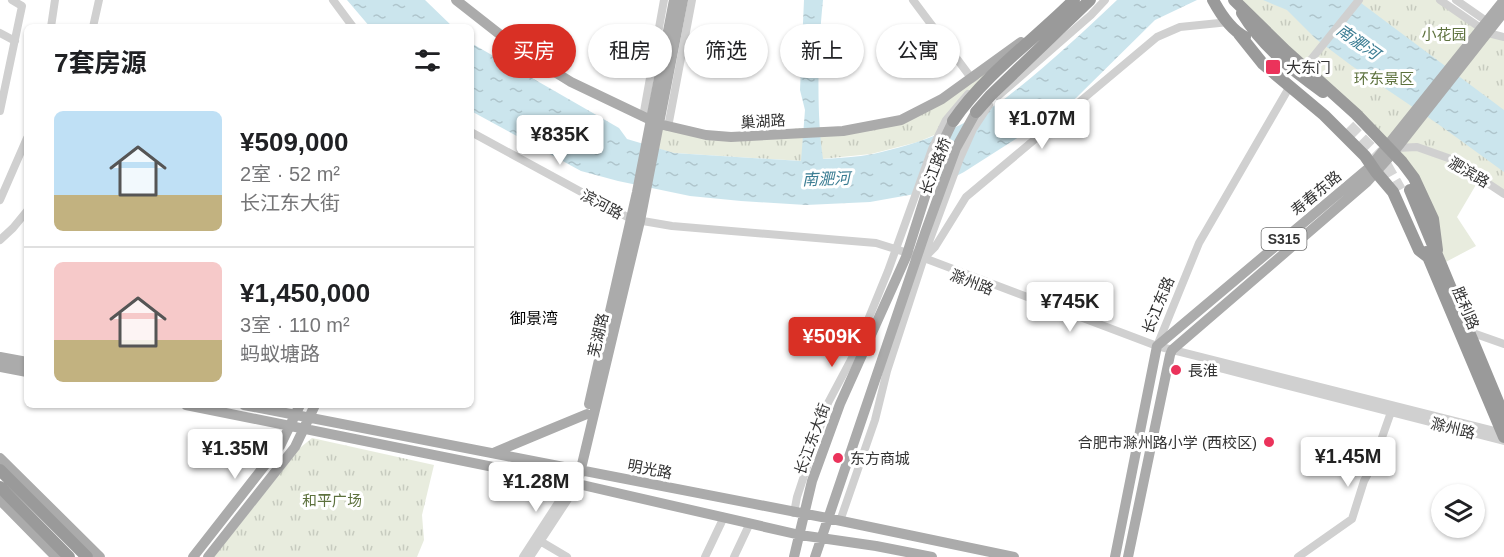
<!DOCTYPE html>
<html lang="zh">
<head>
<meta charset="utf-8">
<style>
  :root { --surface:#fff; --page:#f2f2f2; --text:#202124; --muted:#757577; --line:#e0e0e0; --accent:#d93025 }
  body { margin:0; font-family:Helvetica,"Noto Sans SC",sans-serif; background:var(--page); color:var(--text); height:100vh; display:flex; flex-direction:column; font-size:22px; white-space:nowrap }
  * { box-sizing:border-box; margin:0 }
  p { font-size:20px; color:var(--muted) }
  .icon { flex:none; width:33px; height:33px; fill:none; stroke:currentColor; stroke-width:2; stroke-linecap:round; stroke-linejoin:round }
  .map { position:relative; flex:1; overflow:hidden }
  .sheet { position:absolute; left:24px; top:24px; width:450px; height:384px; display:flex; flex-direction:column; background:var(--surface); border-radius:9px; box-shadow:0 2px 4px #0004 }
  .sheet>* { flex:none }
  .guide { position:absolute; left:492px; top:24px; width:570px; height:54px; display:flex; gap:12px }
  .buttons { position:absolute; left:1431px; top:484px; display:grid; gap:12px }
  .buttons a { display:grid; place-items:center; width:54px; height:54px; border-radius:50%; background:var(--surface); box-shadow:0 2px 4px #0004; font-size:30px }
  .price { position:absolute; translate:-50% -51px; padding:0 14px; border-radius:6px; background:#fff; color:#222; font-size:20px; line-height:39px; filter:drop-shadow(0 2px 3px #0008) }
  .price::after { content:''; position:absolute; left:50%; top:36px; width:18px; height:14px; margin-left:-9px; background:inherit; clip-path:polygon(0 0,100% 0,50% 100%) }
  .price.current { background:var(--accent); color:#fff }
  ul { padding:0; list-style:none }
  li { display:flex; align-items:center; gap:18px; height:150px; padding:0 30px }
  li+li { border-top:2px solid var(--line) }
  li span { display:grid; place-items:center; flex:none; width:168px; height:120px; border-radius:9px; color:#555 }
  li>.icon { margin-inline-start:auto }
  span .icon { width:72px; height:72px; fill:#fffc; stroke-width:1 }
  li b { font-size:26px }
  h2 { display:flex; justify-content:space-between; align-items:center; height:72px; padding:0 30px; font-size:26px }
  .chip { padding:0 21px; border-radius:27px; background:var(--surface); box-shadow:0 2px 4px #0004; font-size:21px; line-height:54px }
  .chip.current { background:var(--accent); color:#fff }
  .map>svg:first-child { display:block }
</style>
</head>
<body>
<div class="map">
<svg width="1504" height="557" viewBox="0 0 1504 557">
  <defs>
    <pattern id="grass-tufts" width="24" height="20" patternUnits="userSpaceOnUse" patternTransform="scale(1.5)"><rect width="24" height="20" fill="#e8ecde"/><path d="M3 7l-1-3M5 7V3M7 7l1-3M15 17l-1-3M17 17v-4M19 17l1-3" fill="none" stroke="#c7cbbf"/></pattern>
    <pattern id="water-ripples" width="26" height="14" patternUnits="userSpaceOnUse" patternTransform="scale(1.5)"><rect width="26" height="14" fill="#cbe5ed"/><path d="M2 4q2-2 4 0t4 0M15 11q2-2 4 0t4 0" fill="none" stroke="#afc5cc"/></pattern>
  </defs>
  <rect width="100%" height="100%" fill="#fff"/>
  <!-- grass -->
  <path fill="url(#grass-tufts)" d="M1234,0H1440L1481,28L1387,147Z
    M1488,33L1504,37V194L1451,159L1397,148Z
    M997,64L939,133L918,142L871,154L802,161L674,153L655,148L659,124L706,135L820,127L843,131L891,123Z
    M312,438L434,465L422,515L424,540L417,557H214L301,447Z"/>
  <!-- garden -->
  <path fill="#e8ecde" d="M1417,147L1451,159L1480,178L1457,217L1476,246L1442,264L1397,148Z"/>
  <!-- water -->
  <path fill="url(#water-ripples)" d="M347,0H425L453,27H370Z
    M804,0H823C818,48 816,112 823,159C839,158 857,157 873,154C919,144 968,126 1007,97C1046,67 1082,33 1117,0H1197L1155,20L1076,98L1036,126L964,172L926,192L870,202L806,205L741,201L690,196L618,181L581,171L471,111V43L619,128L627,139L674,153L801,161L805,110L800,90Z
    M1263,0H1357L1504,110V172L1438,124L1352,66L1316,39L1287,10Z"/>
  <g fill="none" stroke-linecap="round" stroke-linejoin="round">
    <!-- highway-tunnel -->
    <path stroke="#d6d6d6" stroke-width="12" stroke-dasharray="12 6" stroke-linecap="butt" d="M1349,126L1383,160L1400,190"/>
    <!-- minor -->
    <path stroke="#d0d0d0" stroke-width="8" d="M333,0L353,27
      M913,0L972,79L975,77
      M1440,0L1488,33L1504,37
      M1456,0L1492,25
      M51,27L55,0
      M93,27L99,0
      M0,33L15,41
      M1305,67L1359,0
      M998,96L1091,15L1105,0
      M0,111L22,6L12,0
      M643,117L664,0
      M668,127L692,0
      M471,132L631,219L672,226L876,243L924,258L1157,346L1502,433
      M1397,148L1417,147L1451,159L1504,194
      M0,200L27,138
      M0,240L13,228L27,211
      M927,255L935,247L966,197L1157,37L1180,27L1229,22
      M1470,332L1504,344
      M1157,346L1199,243L1290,86
      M1223,369L1504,441
      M794,513L797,497L828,403L854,354L888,271L932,149L946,120L968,94
      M840,521L875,420L887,371L930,239L960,158L973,129L989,105
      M540,541L567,557
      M523,557L571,483
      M530,557L578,484
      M705,557L724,517
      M734,557L750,523
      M1298,557L1352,519L1364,481L1372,466L1391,412"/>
    <!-- major -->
    <path stroke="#ababab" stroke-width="10" d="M456,0L521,51L571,82L659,124L706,135L731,137L843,131L901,120L942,99L1021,42
      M0,357L27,362
      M0,367L27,372
      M589,404L637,192L674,0
      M186,405L578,484L800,535L876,546L932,557
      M244,405L827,518L1014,557
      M493,453L587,414
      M0,458L100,557
      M579,477L640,221L683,0
      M0,500L56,557
      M193,557L280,446L300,405
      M208,557L295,447L315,405
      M794,557L812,481L840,404L906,257L941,146L953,121
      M815,557L925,233L956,148L976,112
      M1115,557L1157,346L1371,166L1504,0
      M1128,557L1170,355L1172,350L1367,182L1393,153L1504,12"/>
    <!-- highway -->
    <path stroke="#9a9a9a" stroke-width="12" d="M1213,0C1220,13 1231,30 1245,37
      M1234,0L1286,51L1356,114L1402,162L1414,178L1433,219L1437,250
      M1242,13C1262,46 1292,70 1323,92
      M1239,34L1263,64L1324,115L1365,156L1376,172L1393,192L1419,250L1428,257
      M976,112L991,95L1090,0
      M953,121C986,73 1033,41 1074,0
      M1410,190L1504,416
      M1426,252L1504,437
      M0,470L87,557
      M0,487L69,557"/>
  </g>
  <!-- markers -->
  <g fill="#eb335b" stroke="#fff" stroke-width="2">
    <rect x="1265" y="59" width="16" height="16" rx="3"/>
    <circle cx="1176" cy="370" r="6"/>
    <circle cx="1269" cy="442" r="6"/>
    <circle cx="838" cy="458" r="6"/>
  </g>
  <g text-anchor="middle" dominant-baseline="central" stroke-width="6" stroke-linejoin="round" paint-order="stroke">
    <!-- shield labels -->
    <rect fill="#fff" stroke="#707070" stroke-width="1.5" x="1261.5" y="228" width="45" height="22" rx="4.5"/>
    <g font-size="14" font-weight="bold" fill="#333">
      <text x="1284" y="239">S315</text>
    </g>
    <!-- park labels -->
    <g font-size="15" fill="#5d713d" stroke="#fff">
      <text x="1444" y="34">小花园</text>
      <text x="1384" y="78">环东景区</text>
      <text x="332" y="500">和平广场</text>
    </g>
    <!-- poi labels -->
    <g font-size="15" fill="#333" stroke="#fff" text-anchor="start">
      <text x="1286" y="67">大东门</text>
      <text x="1188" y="370">長淮</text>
      <text x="1257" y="442" text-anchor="end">合肥市滁州路小学 (西校区)</text>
      <text x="850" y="458">东方商城</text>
    </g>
    <!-- street labels -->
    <g font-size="15" fill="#333" stroke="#fff">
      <text transform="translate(763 121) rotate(-3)">巢湖路</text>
      <text transform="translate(935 166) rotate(-69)">长江路桥</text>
      <text transform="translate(1469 172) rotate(31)">淝滨路</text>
      <text transform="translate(1316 193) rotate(-40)">寿春东路</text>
      <text transform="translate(602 204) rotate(28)">滨河路</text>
      <text transform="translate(972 282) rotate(21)">滁州路</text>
      <text transform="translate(1158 305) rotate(-68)">长江东路</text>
      <text transform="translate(1466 308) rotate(67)">胜利路</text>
      <text transform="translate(598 335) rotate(-77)">芜湖路</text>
      <text transform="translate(1453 428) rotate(14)">滁州路</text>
      <text transform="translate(812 439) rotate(-70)">长江东大街</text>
      <text transform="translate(650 469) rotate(11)">明光路</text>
    </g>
    <!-- water labels -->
    <g font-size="16" font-style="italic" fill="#3a7c92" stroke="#fff">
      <text transform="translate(1358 42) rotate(35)">南淝河</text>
      <text transform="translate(826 179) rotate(-2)">南淝河</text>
    </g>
    <!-- neighbourhood labels -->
    <g font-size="16" fill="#000" stroke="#fff">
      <text x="534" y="318">御景湾</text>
    </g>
  </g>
</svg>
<div class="buttons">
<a><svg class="icon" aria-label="layers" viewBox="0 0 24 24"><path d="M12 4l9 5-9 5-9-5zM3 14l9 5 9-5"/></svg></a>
</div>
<b class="price" style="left:1042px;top:150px">¥1.07M</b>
<b class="price" style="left:560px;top:166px">¥835K</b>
<b class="price" style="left:1070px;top:333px">¥745K</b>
<b class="price current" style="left:832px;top:368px">¥509K</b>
<b class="price" style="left:235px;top:480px">¥1.35M</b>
<b class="price" style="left:1348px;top:488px">¥1.45M</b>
<b class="price" style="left:536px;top:513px">¥1.28M</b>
<div class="guide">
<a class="chip current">买房</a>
<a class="chip">租房</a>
<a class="chip">筛选</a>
<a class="chip">新上</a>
<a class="chip">公寓</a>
</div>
<section class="sheet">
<h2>7套房源<svg class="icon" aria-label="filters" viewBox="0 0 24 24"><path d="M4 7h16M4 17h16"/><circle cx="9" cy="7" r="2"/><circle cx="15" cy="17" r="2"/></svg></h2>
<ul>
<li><span style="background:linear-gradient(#bfe0f5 70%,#c2b280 0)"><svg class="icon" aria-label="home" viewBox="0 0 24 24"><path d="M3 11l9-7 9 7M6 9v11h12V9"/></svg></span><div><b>¥509,000</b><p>2室 · 52 m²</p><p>长江东大街</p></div></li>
<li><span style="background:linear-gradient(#f6c9c9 65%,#c2b280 0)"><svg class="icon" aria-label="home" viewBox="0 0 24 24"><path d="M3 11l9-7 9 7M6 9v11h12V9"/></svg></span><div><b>¥1,450,000</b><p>3室 · 110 m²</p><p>蚂蚁塘路</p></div></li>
</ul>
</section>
</div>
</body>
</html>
